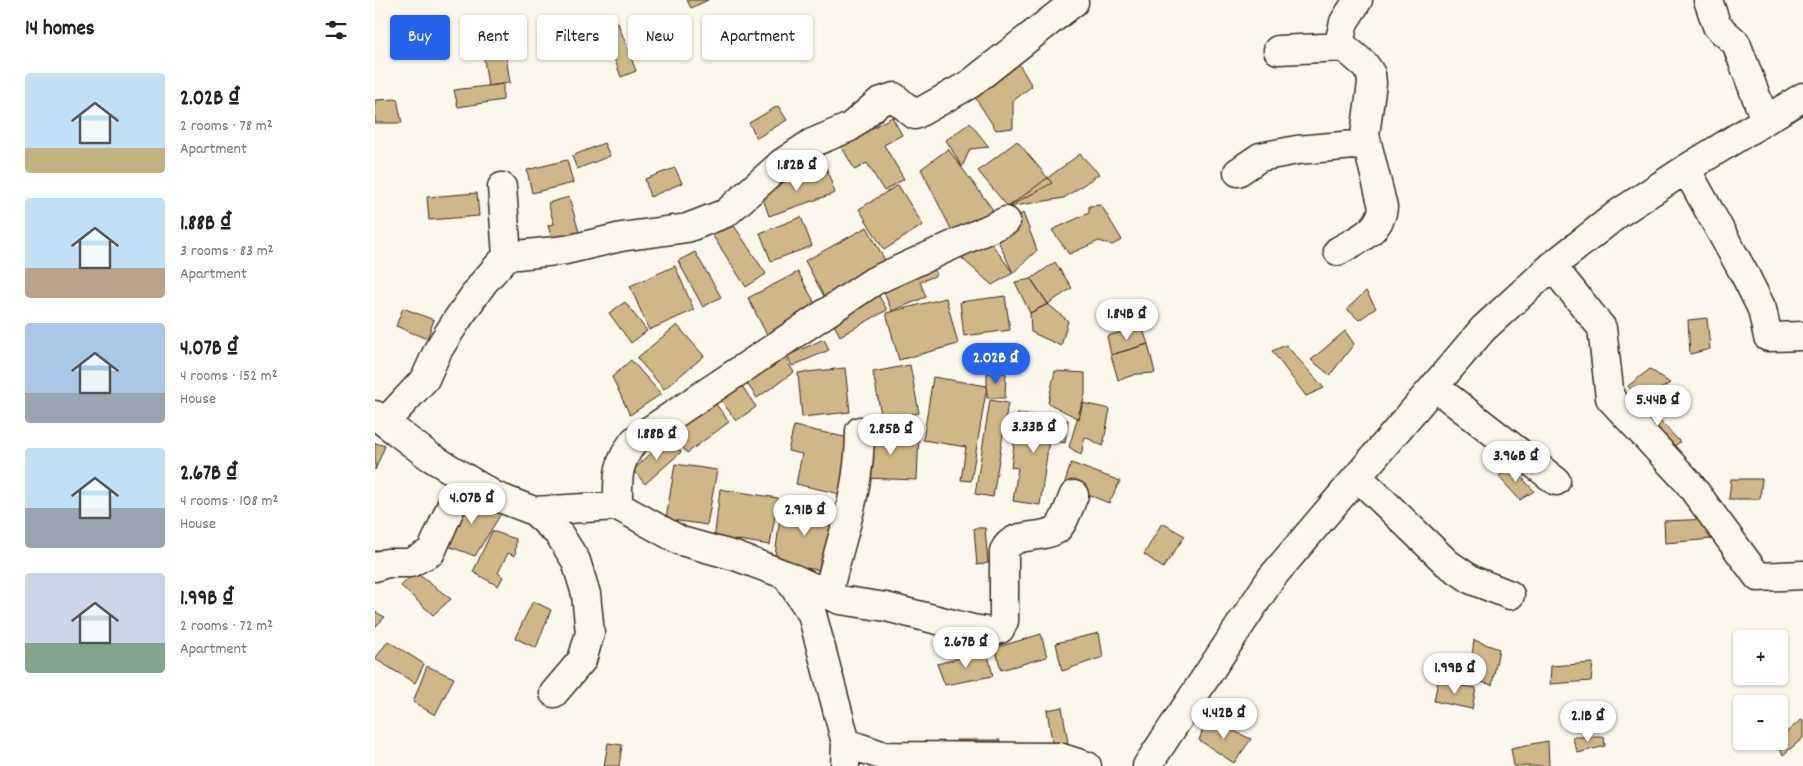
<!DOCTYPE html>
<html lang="en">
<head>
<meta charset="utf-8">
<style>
  :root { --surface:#fff; --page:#f6f6f6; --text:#222; --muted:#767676; --accent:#2563eb }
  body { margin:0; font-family:Dekko,sans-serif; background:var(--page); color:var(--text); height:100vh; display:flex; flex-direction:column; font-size:19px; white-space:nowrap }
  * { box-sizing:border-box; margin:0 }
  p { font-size:16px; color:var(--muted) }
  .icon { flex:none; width:28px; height:28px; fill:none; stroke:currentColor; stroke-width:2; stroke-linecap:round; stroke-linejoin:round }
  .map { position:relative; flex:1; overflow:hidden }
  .panel { display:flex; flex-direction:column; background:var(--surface); width:375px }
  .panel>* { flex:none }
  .guide { position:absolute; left:15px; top:15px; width:475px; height:45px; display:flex; gap:10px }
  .controls { position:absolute; left:1358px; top:630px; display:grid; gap:10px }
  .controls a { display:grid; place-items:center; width:55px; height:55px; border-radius:5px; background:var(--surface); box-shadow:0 1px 4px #0004; font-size:25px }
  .price { position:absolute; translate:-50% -42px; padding:0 11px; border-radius:18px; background:#fff; color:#222; font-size:16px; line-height:32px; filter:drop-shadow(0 1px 2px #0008) }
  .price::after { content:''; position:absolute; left:50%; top:30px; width:15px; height:11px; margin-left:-8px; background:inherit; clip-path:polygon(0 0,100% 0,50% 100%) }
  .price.current { background:var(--accent); color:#fff }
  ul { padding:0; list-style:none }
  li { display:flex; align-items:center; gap:15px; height:125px; padding:0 25px }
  li span { display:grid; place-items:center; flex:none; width:140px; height:100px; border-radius:5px; color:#555 }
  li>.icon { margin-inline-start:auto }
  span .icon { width:60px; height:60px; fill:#fffc; stroke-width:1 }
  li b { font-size:21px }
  h2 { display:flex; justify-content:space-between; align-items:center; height:60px; padding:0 25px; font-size:21px }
  .tag { padding:0 18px; border-radius:5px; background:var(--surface); box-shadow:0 1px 4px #0004; font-size:18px; line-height:45px }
  .tag.current { background:var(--accent); color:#fff }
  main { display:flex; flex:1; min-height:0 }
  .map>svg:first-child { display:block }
</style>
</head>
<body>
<main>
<section class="panel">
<h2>14 homes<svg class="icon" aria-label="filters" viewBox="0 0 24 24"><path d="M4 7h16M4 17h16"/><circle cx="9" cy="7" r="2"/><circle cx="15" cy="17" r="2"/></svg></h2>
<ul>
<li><span style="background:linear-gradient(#bfe0f5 75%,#c2b280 0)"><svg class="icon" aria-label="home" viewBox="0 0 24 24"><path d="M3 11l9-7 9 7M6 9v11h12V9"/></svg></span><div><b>2.02B ₫</b><p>2 rooms · 78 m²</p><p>Apartment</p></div></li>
<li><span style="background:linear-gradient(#bfe0f5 70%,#b9a48a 0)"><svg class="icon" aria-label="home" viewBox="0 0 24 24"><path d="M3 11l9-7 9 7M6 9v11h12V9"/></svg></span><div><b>1.88B ₫</b><p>3 rooms · 83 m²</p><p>Apartment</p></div></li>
<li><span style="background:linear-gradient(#a9c7e8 70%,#9aa5b1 0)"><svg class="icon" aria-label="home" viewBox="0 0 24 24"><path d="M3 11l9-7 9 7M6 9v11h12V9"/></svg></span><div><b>4.07B ₫</b><p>4 rooms · 152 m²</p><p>House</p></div></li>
<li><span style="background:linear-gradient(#bfe0f5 60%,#9aa5b1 0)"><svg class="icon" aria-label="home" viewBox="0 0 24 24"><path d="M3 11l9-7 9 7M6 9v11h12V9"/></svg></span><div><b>2.67B ₫</b><p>4 rooms · 108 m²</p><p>House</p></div></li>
<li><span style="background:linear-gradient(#c9d6e8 70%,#7fa58c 0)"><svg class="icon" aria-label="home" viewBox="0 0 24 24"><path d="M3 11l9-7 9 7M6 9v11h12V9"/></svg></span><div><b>1.99B ₫</b><p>2 rooms · 72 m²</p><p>Apartment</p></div></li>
</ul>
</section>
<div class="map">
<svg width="1428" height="766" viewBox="0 0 1428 766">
  <rect width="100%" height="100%" fill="#fbf7ec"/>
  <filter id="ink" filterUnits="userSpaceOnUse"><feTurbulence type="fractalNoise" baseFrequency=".02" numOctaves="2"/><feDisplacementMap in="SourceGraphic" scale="10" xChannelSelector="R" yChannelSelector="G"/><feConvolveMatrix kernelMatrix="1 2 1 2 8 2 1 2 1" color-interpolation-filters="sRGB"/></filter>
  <g filter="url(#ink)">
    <!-- building -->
    <path fill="#cfb787" stroke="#3b2a1e" d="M312,0H333L316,8Z
      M243,23L261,71L246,77L228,28Z
      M128,35L135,83L113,86L106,39Z
      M642,61L657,86L638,101V128L621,130L596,91Z
      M128,84V100L83,107L79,90Z
      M22,99L27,123H0V100Z
      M403,106L412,120L382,138L374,123Z
      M517,117L527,135L509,145L529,179L509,191L492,163L480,170L466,146Z
      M595,123L614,147L595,149L587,167L571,140Z
      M642,141L677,183L633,207L603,171Z
      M229,143L235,156L202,169L197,156Z
      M573,149L618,210L579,235L546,169Z
      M705,154L724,174L689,198L633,207Z
      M192,160L198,183L157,193L152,170Z
      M451,167L460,193L394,216L385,190Z
      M300,168L307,183L275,197L270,179Z
      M523,185L548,225L509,250L484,209Z
      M102,193L104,216L54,220L52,197Z
      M194,197L204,232L177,240L173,225L179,224L173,203Z
      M726,205L747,240L737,245L724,241L694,254L677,230L714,213V206Z
      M648,213L662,250L638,273L619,232Z
      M426,217L437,246L396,261L385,233Z
      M354,218L391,274L371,287L334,230Z
      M492,227L513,266L451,300L430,261Z
      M611,236L638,273L617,285L581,253Z
      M320,252L346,297L328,307L303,261Z
      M680,262L697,288L673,304L656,279Z
      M557,264L562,275L545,282L551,297L517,311L506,286Z
      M300,266L319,310L274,330L255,286Z
      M423,272L443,309L392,335L373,298Z
      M656,279L673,304L655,313L640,282Z
      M501,291L512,310L465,336L455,317Z
      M991,291L1001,308L984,320L972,309Z
      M630,296L635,330L589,336L585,302Z
      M571,298L583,344L524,360L511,313Z
      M250,302L272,331L256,343L234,313Z
      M673,304L693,321L686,346L656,332L655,313Z
      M28,308L59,320L52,339L21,326Z
      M1332,318L1335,349L1315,354L1313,320Z
      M302,325L329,356L289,389L262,358Z
      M767,327L773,344L736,355L732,336Z
      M970,331L979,344L955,375L936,360Z
      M449,339L454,350L417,366L412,356Z
      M773,344L780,373L762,374L743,380L736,355Z
      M911,345L949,388L931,396L897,351Z
      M408,356L419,372L382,398L371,382Z
      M256,360L286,394L255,415L237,377Z
      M535,365L544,413L507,420L498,372Z
      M470,368L475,412L427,417L423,373Z
      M1275,369L1295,383L1265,402L1253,386Z
      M680,371L710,373V394L704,419L673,403Z
      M612,373H631L630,398H612Z
      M558,377L612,386L596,481L586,480L591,447L548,440Z
      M365,383L381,407L361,421L344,397Z
      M338,400L354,422L312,453L296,431Z
      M615,400L633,403L618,497L600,494Z
      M707,403L735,409L728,446L710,437L706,455L694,447Z
      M1271,406L1305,442L1295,449L1260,410Z
      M643,413L693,420L690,443L674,440L665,505L638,501L643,468L636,467Z
      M419,426L483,440L470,495L421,484L427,454L413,451Z
      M491,431L544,433L542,480L489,478Z
      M293,438L306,452L270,484L258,470Z
      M0,443L10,446L0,470Z
      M696,463L745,481L734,503L689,485Z
      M1134,463L1159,491L1145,500L1124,477Z
      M300,464L342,470L332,525L291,519Z
      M1356,479H1387L1385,499H1354Z
      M345,489L403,498L395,545L363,540L362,546L339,542Z
      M91,495L129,509L100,556L68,544Z
      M407,503L462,511L454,571L399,564Z
      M1335,519L1337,539L1290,543L1289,521Z
      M787,523L810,536L788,568L769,554Z
      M599,528H610L613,563L602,565Z
      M117,531L141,539L140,556L133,553L123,573L128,577L123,586L98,572Z
      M40,572L76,599L58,615L26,586Z
      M158,601L176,610L161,648L140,638Z
      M0,612L10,617L0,627Z
      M724,633L728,657L687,671L681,643Z
      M666,634L672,657L626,670L620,648Z
      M1099,640L1124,649L1117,685L1089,677L1096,663Z
      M13,641L49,664L40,683L0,659Z
      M612,651L618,676L570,685L562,664Z
      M1218,663L1216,681L1175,684L1176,666Z
      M52,666L79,678L60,715L38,702Z
      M1063,681L1101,688L1097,709L1059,701Z
      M687,707L693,743L678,748L672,710Z
      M832,719L876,739L859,763L824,740Z
      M1426,720L1428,721V738L1408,755L1401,741Z
      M1197,737H1229L1230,746L1203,753Z
      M581,740H625L622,748H580Z
      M1173,741L1174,766H1139L1136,748Z
      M233,743L247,745L244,766H229Z"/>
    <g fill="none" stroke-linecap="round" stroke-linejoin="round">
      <!-- minor casing -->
      <g stroke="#3b2a1e" stroke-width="31">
        <path id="minor" d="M1333,0L1342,26L1361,43L1390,120
          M903,50L969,47
          M1311,169L1371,277L1387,309L1393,337L1428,336
          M863,172L885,157L922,150L991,144
          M127,187L132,256
          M963,251C982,240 1006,231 1008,207L990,135L997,83L996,74L990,65L969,47L965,39L969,22L983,0
          M1177,266L1227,328L1235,398L1313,482L1383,577L1428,575
          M1060,387L1181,481
          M0,415L54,456L120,496L159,511L184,534L201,561L211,594L215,633L207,660L179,693
          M10,422L50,379L63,350L82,320L108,283L132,256L191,250L246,237L312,228L351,213L407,163L437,143L475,127L504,102L519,97L540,115L595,84L699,2
          M983,477L1072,563L1097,580L1135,595
          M243,506C243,477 241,465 259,441L499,281L631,221
          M159,511L243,506L306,541L360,556L411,575L437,614L471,743L509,756L684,757L712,766
          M0,567L12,563H35L56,552L89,477
          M411,575L465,600L511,607L598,629L616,632L625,629L629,621V551C638,531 664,540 681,530C689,524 695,504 699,495
          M453,594C466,535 485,494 485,431
          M470,766L471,743
          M772,766L897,577L1108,329L1177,266L1244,213L1311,169L1428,97"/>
      </g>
      <!-- minor -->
      <use href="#minor" stroke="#fbf7ec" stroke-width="28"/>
    </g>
  </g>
</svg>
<div class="controls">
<a>+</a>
<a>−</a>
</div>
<b class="price" style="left:422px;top:192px">1.82B ₫</b>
<b class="price" style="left:752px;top:341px">1.84B ₫</b>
<b class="price current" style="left:621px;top:385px">2.02B ₫</b>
<b class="price" style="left:1283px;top:427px">5.44B ₫</b>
<b class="price" style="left:659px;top:454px">3.33B ₫</b>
<b class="price" style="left:516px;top:456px">2.85B ₫</b>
<b class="price" style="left:282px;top:461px">1.88B ₫</b>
<b class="price" style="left:1141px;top:483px">3.96B ₫</b>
<b class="price" style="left:97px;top:525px">4.07B ₫</b>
<b class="price" style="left:430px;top:537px">2.91B ₫</b>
<b class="price" style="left:591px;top:669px">2.67B ₫</b>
<b class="price" style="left:1080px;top:695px">1.99B ₫</b>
<b class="price" style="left:849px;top:740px">4.42B ₫</b>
<b class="price" style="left:1213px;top:743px">2.1B ₫</b>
<div class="guide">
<a class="tag current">Buy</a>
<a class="tag">Rent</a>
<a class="tag">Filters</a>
<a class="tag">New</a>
<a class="tag">Apartment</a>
</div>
</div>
</main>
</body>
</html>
